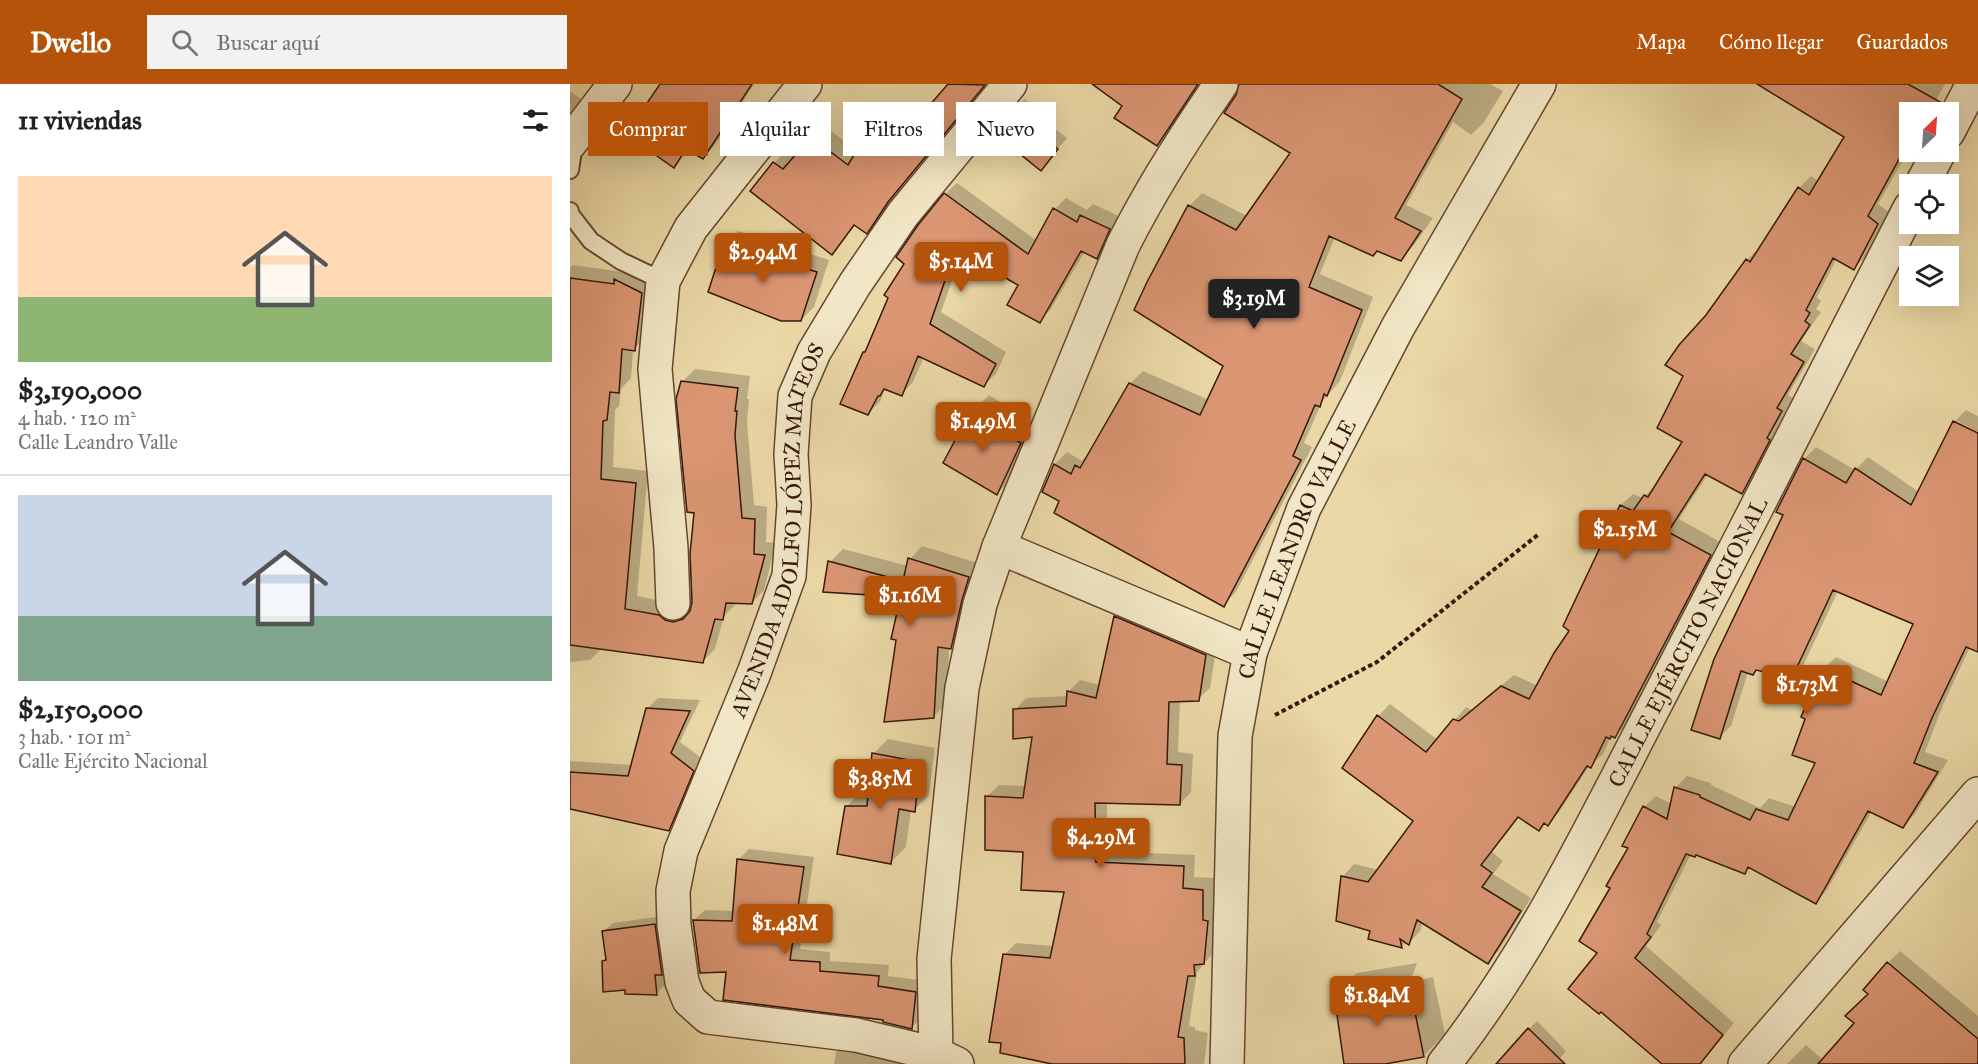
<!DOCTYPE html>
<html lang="es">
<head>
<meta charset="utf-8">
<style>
  :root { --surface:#fff; --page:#f2f2f2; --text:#202124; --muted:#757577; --line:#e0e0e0; --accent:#b45309 }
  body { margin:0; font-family:"IM FELL Great Primer",serif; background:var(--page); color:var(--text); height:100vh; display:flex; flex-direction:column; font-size:22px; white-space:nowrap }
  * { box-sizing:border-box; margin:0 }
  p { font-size:20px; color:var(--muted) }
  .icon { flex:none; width:33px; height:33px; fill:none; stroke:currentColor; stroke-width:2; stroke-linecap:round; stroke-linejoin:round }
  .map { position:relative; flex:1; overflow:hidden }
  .sheet { display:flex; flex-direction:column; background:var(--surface); width:570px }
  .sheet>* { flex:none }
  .hud { position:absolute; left:18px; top:18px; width:570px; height:54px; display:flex; gap:12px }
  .needle { width:39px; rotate:25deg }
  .controls { position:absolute; left:1329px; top:18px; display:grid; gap:12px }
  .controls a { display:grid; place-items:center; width:60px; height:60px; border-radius:0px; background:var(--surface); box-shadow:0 6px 24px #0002; font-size:30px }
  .price { position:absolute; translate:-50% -51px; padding:0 14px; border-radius:6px; background:var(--accent); color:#fff; font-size:20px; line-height:39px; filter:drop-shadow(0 2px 3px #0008) }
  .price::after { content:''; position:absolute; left:50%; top:36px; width:18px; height:14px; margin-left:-9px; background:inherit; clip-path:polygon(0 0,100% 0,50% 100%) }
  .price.selected { background:#222; color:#fff }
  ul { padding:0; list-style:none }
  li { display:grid; align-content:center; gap:12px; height:318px; padding:0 18px }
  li+li { border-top:2px solid var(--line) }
  li span { display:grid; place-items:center; height:186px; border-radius:0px; color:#555 }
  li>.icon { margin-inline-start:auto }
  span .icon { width:108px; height:108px; fill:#fffc; stroke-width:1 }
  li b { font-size:26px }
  h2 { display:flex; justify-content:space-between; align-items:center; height:72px; padding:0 18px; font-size:26px }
  .pill { padding:0 21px; border-radius:0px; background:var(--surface); box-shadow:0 6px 24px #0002; font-size:21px; line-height:54px }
  .pill.selected { background:var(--accent); color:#fff }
  header { display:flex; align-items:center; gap:36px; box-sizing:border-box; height:84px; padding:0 30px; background:var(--accent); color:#fff }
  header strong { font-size:28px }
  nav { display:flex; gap:33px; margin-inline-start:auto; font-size:21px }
  .search { width:420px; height:54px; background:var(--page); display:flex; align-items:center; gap:15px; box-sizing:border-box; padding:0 21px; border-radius:0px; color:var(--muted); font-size:22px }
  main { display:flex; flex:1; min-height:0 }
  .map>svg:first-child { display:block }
</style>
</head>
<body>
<header>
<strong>Dwello</strong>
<div class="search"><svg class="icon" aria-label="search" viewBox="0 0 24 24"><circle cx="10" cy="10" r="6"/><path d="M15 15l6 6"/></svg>Buscar aquí</div>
<nav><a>Mapa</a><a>Cómo llegar</a><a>Guardados</a></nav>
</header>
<main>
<section class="sheet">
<h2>11 viviendas<svg class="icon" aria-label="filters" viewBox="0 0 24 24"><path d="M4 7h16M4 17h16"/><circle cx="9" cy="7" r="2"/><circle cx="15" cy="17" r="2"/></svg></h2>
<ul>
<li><span style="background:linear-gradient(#ffd9b3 65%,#8fb573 0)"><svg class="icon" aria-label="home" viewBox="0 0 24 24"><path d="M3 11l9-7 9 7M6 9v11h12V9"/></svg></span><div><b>$3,190,000</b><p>4 hab. · 120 m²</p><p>Calle Leandro Valle</p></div></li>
<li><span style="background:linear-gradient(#c9d6e8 65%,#7fa58c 0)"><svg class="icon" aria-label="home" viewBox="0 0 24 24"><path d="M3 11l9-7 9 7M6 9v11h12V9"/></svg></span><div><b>$2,150,000</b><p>3 hab. · 101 m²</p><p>Calle Ejército Nacional</p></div></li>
</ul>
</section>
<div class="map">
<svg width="1408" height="980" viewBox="0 0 1408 980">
  <rect width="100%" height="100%" fill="#ead8a6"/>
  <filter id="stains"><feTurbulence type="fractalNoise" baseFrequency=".00333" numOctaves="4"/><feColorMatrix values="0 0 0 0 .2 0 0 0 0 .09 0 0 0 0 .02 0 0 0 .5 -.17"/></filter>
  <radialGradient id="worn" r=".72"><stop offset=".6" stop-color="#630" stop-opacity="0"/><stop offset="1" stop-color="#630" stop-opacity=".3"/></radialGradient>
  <!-- shadow -->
  <path fill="#0003" d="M93,0H184L144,62L133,73Z
    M380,0H416L330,104L308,136L296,148L286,140L262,169L204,79L216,67L225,74L254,42L288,67L301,45L313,33L337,49Z
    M534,0H632L599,48L587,60Z
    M679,0H920L933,7L914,38L901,51L883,38L836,121L863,134L843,162L830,175L765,153L750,190L803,213L770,297L752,318L734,359L742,363L666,508L653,521L491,416L474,408L485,380L497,368L512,377L519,369L560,300L573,287L639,316L655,282L578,199L619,122L632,109L677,132L722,69Z
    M1198,0H1375L1359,28H1340V64L1308,120L1319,128L1296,172L1284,184L1267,174L1247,213L1251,217L1246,225L1251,228L1231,257L1245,265L1218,311L1223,314L1208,342L1211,343L1184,396L1172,408L1138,390L1109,435L1152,459L1057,640L1045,652L1042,650L1033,670L1019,682L989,728L977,740L975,738L969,745L950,732L922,768L933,777L923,790L961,814L929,866L917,878L853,838L850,847L839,859L837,857L831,863L801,846L768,836L773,792L784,780L809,786L845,736L808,632L820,620L868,656L896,623L902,626L944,591L968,602L1001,546L995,542L1051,421L1063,410L1073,414L1087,400L1114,357L1115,291L1137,232L1177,176L1189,164L1229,104L1241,92L1249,98L1276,52Z
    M0,7L11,15L0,29Z
    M455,15L470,27L467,31L497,54L471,84L426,48Z
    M387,99L467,157L485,125L496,114L517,126L523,120L551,133L538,162L527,173L515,167L481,225L469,237L450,200L404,168L387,189L385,188L371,228L436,268L426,290L414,301L354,273L343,298L332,310L315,305L310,318L298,329L294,269L299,264L375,110Z
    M168,147L259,176L244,223L231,236L156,160Z
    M3,181L53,188L58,183L83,196L77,252L63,266L61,294L51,305L49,322L45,326L43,383L78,387L67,512L102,519L117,526L122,524L125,427L112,298L125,285L180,292L177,315H179L177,338L184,421L197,423L196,458L206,459L194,506L182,519L166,518L165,521L154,532L145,565L133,577L32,564L20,576L0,578V184Z
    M419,311L468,342L444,392L427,410L375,378L401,329Z
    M1396,326L1408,332V348L1387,337V340L1408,351V565L1400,563L1373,621L1355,668L1378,676L1345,730L1333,742L1302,727L1257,806L1246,818L1180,783L1175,788L1127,769L1121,770L1087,838L1091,841L1076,862L1164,939L1130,980H1095L1030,869L1042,803L1074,723L1086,712L1102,720L1105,704L1117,692L1141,699V701L1190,724L1199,714L1226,723L1247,678L1237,634L1233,632L1254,584L1266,573L1319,598L1345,539L1268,507L1234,580L1222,592L1188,585L1183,590L1178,588L1161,642L1149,653L1215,431L1234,375L1246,363L1285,386L1298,373L1349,408L1384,338Z
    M352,462L411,480L394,551L379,563L377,619L364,632L328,555L329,523L260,478L273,465L338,482L340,475Z
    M557,521L647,559L640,604L628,615L610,616L608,668L623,670L621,708L610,720L537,718V767L625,771L624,793L644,794V824L649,825L645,867L627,888L619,942L625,943V946L638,949L634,980H498L435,870L446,859L484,862L496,806L454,766L417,712L429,701L456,702L463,652L445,626L456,614L498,612V608L510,596L530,601L546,533Z
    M88,614L130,616L110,658L133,675L109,735L98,745L0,711V677L62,681L77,625Z
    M318,655L365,664L359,711L344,726H341L336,763L321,778L276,723L291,708L300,707L303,670Z
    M179,765L244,773L230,865L260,868V877L319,881L318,892L356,897L353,933L342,943L289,931L158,887L124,836L135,826L164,827L168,776Z
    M93,832L100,881L94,887L95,901L86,910L34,878L37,874L34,847L43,839Z
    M1330,867L1408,932V980H1217L1236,961L1253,976L1286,939L1300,909L1318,879Z
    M847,879L840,898L863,893L875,950L853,972L808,980H776L765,910L787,889Z
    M967,937L996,967L985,980H946L959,945Z
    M279,955L355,980H264L266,968Z"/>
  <!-- building -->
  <path fill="#db9673" stroke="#37170a" stroke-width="1.5" d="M90,0H182L133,75L116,65L104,84L56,50Z
    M378,0L415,1L318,118L297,150L284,141L262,171L180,107L203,78L213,85L241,53L278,81L300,44L325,61Z
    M522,0H628L587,62L544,34L552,22Z
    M669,0H868L892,15L825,134L851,147L831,177L807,167L803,172L759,152L739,203L792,226L757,312L754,310L750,323L745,321L723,372L731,376L654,523L484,429L489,417L472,408L484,380L501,390L505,381L510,384L559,299L630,331L653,282L564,226L577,198L618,121L666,146L720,69L654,29L666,11Z
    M1187,0H1338L1372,19L1367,28H1340V55L1298,132L1308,140L1284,186L1263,174L1236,226L1240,229L1235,237L1240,241L1221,270L1234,278L1207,324L1212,327L1197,354L1200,356L1172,410L1135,390L1098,448L1141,471L1045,654L1041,652L1040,655L1036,653L1021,684L1017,682L978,742L974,739L969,747L948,733L911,781L922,789L912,803L951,827L918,880L847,836L839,861L830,855L832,864L798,855L800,847L766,837L771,792L798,798L843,737L772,684L807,631L856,668L883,635L889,637L931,602L959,615L984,569L999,547L993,542L1050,421L1063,427L1074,411L1078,413L1112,358L1087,344L1113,292L1095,281L1109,261L1136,231L1176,175L1180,178L1228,103L1239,111L1274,53Z
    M444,24L462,38L459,41L488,65L471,87L424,49Z
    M374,109L458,170L483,124L507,138L510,131L540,145L527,175L511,167L470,239L437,221L448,201L439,196L402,168L387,191L379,185L360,240L426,280L414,303L348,272L332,312L314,305L310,312H308L298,331L270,320L293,268H295L318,214L314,211L334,180L326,173L348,141Z
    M154,159L247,188L231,237H211L138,208Z
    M0,194L44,200V195L72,209L65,267L52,265L49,309L40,308L37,336L33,337L31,395L66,399L55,525L89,531L95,536L103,538L113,535L120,527L122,518L120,470L124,429L117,428L106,315L111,297L168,304L165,327H167L165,351L172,434L185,435L184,470L195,471L182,520L156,519L153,536L145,535L133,579L0,561Z
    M400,328L451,359L427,411L373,379Z
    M1383,337L1408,349V568L1396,563L1362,634L1344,679L1368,688L1333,744L1298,727L1246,820L1178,783L1175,790L1126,771L1125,773L1116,770L1077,850L1081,853L1065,874L1153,951L1130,980H1092L1031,928L1029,930L998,905L1027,869L1009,857L1040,804L1036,802L1058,764L1052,762L1073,722L1097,735L1104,703L1130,711V713L1180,736L1186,725L1218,736L1245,679L1222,671L1235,635L1231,633L1253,584L1311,611L1343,540L1263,506L1222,594L1186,586L1183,591L1171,587L1150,655L1121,646L1144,575L1213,431L1206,428L1233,374L1276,399L1285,384L1341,421Z
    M338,474L399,493L392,516L381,565L368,563L364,634L314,638L326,556L321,555L328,524L300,511L253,508L258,477L333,497Z
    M544,532L636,571L629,617L599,618L597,680L612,681L610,721L525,719L526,778L614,782L613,804L633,806V836L638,837L634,880L624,881L625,892H618L608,953L614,954L615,980H482L430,969L431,959L419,958L433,870L480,874L494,808L451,806L453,768L415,766V712L453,714L462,653L443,655V625L496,622L497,607L526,614Z
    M76,624L120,627L101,669L124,687L99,747L0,725V688L58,692Z
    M302,669L350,678L345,728L329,725L321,780L267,770L275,722H297Z
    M167,775L234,783L220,876L250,878V887L309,892L308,902L346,908L342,945L313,938V936L153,916L156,888L130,889L123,836L162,837Z
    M85,840L92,891H85L87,911L55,910V906L33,908L32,877L36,876L32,847Z
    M1317,878L1408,955V980H1248L1284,939L1275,932L1298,910L1293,906Z
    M827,899L821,918L842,913L854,973L815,980H774L764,910Z
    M958,944L995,980H926Z"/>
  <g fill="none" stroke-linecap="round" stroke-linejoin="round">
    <!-- service casing -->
    <g stroke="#644731" stroke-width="20">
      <path id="service" d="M0,86L5,54
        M0,127V130L21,157L51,177L93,197"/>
    </g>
    <!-- minor casing -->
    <g stroke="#644731" stroke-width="36">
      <g id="minor">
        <path d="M1378,48L1403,0"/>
        <path d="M0,59L45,0"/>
        <path d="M1352,100L1369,68"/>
        <path d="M429,463L680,569"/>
        <path d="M103,519L101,464L85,285L93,197L121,144L235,0"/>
        <path d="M366,970L364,875L392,604L410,520L429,463L553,161C581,105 615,52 651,0"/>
        <path id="s1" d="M387,980L366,970L286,951L138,933L119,916L112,898L104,841L103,807L111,767L184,589L219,492L224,421L221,370L225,312L244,268L285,200L333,130L440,0"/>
        <path id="s2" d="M657,980L665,652L680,569L734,424L828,243L969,0"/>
        <path id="s3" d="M874,980C961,870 1022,742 1087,617C1172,453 1255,289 1340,124"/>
        <path d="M1175,980L1408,710"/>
      </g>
    </g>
    <!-- path -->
    <path stroke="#37170a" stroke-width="4" stroke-dasharray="4.5 3" stroke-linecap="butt" d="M705,631L807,578L969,450"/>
    <!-- service -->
    <use href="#service" stroke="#f1e6c5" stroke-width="16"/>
    <!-- minor -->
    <use href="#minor" stroke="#f1e6c5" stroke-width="33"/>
  </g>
  <g text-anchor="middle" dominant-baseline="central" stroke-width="4.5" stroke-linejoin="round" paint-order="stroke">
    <!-- street labels -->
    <g font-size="22" fill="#37170a" stroke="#f1e6c5">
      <text stroke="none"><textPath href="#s1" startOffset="771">AVENIDA ADOLFO LÓPEZ MATEOS</textPath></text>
      <text stroke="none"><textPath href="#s2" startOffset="526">CALLE LEANDRO VALLE</textPath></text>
      <text stroke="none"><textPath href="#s3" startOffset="488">CALLE EJÉRCITO NACIONAL</textPath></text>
    </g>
  </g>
  <rect width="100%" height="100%" filter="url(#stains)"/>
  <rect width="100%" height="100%" fill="url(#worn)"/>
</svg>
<div class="controls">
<a><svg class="needle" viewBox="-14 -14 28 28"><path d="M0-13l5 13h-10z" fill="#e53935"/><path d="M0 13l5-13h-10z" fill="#757577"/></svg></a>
<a><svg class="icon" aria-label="locate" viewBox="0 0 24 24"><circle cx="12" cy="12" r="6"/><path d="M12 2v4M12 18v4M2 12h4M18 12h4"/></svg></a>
<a><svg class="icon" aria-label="layers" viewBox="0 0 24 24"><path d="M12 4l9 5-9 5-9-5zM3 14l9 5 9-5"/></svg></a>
</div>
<b class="price" style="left:193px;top:200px">$2.94M</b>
<b class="price" style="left:391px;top:209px">$5.14M</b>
<b class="price selected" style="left:684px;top:246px">$3.19M</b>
<b class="price" style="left:413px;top:369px">$1.49M</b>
<b class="price" style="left:1055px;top:477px">$2.15M</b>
<b class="price" style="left:340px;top:543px">$1.16M</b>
<b class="price" style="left:1237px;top:632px">$1.73M</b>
<b class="price" style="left:310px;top:726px">$3.85M</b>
<b class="price" style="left:531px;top:785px">$4.29M</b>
<b class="price" style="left:215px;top:871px">$1.48M</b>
<b class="price" style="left:807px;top:943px">$1.84M</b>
<div class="hud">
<a class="pill selected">Comprar</a>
<a class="pill">Alquilar</a>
<a class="pill">Filtros</a>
<a class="pill">Nuevo</a>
</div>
</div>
</main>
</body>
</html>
